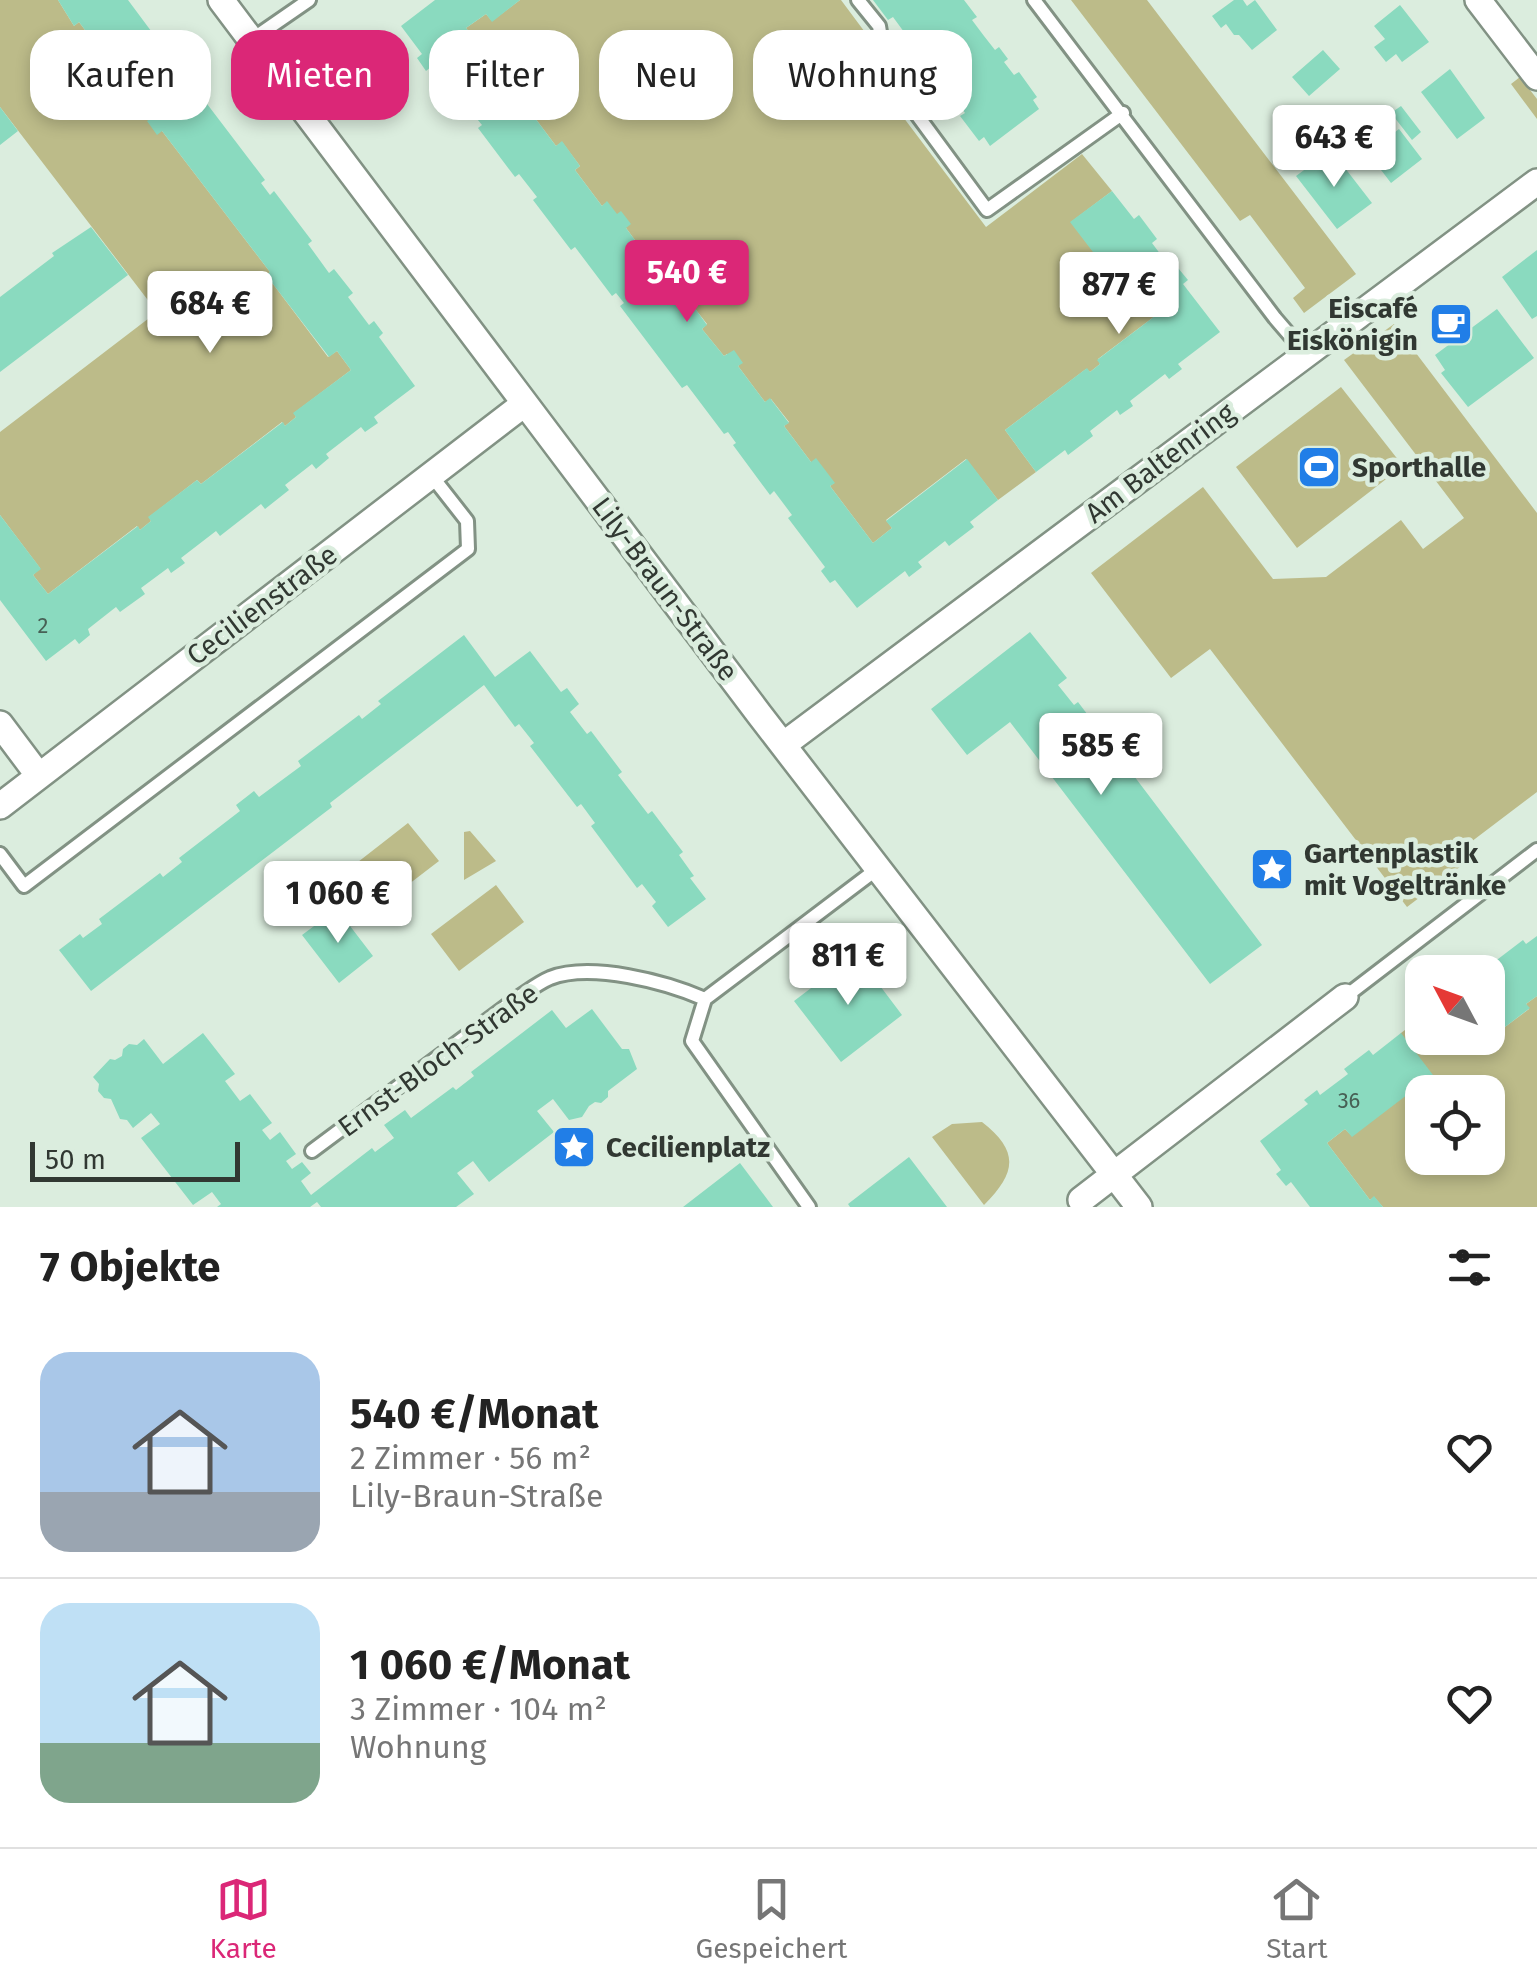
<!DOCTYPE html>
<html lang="de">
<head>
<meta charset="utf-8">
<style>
  :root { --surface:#fff; --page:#f6f6f6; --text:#222; --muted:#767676; --line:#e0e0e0; --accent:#db2777 }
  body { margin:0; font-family:"Fira Sans",sans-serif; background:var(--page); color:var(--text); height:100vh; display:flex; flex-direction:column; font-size:38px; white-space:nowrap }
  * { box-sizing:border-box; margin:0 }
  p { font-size:32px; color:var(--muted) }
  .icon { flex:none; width:55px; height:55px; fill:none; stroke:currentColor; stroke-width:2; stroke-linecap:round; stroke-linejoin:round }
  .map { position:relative; height:1207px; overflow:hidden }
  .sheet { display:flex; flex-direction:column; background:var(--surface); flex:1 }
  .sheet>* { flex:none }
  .top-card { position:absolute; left:30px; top:30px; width:1000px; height:90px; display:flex; gap:20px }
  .needle { width:65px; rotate:311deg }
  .controls { position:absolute; left:1405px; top:955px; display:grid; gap:20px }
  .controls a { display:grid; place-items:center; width:100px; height:100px; border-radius:20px; background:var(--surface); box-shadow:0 5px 15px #0003; font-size:50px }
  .scale { position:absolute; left:30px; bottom:25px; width:210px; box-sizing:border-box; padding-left:10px; border:5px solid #313832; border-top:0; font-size:28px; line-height:35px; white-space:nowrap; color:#313832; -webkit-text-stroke:8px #dbedde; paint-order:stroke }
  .price { position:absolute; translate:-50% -85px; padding:0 22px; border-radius:10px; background:#fff; color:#222; font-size:32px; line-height:65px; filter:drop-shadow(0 2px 5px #0008) }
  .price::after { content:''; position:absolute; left:50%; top:60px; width:30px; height:22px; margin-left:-15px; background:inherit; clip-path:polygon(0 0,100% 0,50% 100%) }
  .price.selected { background:var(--accent); color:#fff }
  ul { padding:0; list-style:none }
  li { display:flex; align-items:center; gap:30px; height:250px; padding:0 40px }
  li+li { border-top:2px solid var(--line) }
  li span { display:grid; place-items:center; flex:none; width:280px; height:200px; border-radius:30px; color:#555 }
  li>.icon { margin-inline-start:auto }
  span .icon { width:120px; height:120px; fill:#fffc; stroke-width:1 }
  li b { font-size:42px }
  h2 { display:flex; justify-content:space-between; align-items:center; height:120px; padding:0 40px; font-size:42px }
  .pill { padding:0 35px; border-radius:30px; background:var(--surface); box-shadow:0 5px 15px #0003; font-size:35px; line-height:90px }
  .pill.selected { background:var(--accent); color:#fff }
  .menu { display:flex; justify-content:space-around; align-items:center; height:140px; border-top:2px solid var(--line); background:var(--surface); font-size:28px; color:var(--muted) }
  .menu a { display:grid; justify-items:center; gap:5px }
  .menu .selected { color:var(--accent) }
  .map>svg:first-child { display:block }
</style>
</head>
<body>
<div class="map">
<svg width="1537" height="1207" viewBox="0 0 1537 1207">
  <rect width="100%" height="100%" fill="#dbedde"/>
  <!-- green -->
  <path fill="#bcbb89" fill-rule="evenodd" d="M0,0H58L74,26L79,22L106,58L102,62L120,85L125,82L152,118L148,122L162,131L270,272L267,276L328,357L337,351L351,370L294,413L296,417L285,426L282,422L201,484L197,480L149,517L151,521L140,530L137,526L48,594L33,575L40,568L0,515V432L157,312L0,107Z
    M520,0H841L873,43L879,85L986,227L1082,154L1112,191L1071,222L1132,303L1140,297L1155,316L1098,359L1100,364L1090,372L1086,369L1005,430L1036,472L998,500L966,459L886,520L892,528L873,543L830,486L834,483L811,462L784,426L789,422L771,399L765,402L738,366L742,362L727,354L724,356L702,329L707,324L689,301L684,304L662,276L667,272L652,263L626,228L612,218L607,202L602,206L575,170L580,166L562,142L556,146L529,110L534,106L515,82L510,86L466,28L486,14L492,21Z
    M1071,0H1147L1356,274L1304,313L1293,298L1305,288L1250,215L1240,221Z
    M1520,77L1537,99V119L1511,84Z
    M1394,324L1537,513V792L1463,848L1469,860L1407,907L1210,649L1171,678L1091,573L1203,487L1273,579L1326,577L1401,520L1423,549L1464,518L1344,360Z
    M1341,387L1403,466L1297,548L1236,467Z
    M408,823L439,861L379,907L349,869Z
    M470,831L496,861L464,880V832Z
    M496,885L524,922L459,971L431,934Z
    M1537,996V1207H1383L1374,1197L1370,1200L1327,1143L1345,1129L1352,1136L1401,1033L1422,1017V1038H1468L1474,1044L1488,1038V1033L1502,1023L1505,1027L1529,1009L1526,1004ZM1422,1092H1488V1158H1422Z
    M982,1122C1019,1151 1017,1172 984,1205L932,1137L952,1124Z"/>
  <!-- building -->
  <path fill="#8adabf" d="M58,0H128L157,39L154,42L162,53L166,50L265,180L261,183L270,195L274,191L312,241L308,244L329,273L334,269L353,293L348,297L369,325L374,321L383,333L379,337L415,386L374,417L378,423L365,432L361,427L326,454L329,458L316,469L312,464L285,485L289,490L265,509L261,504L220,536L216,531L181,558L185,563L171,573L168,568L141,588L145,594L120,612L116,607L88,629L90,635L79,644L75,639L46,661L0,600V515L41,569L33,575L48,594L138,526L140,530L151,521L148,517L197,480L201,484L283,422L285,426L296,417L293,413L351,370L337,351L329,357L266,275L270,272L162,131L157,135L147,121L152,118L125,82L120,86L102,61L106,58L79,22L74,26Z
    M435,0H520L492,22L486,14L466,28L510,86L516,81L535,106L529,110L556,146L562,141L580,166L575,170L602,206L607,201L617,214L621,211L631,224L626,228L652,263L658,259L664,266L668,272L662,276L684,304L689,300L707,325L702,329L724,356L734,350L743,363L738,366L765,402L770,398L789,423L784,426L811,462L816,458L835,483L830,486L873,543L892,528L886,521L967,459L998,500L970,522L974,527L949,546L945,541L918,562L922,567L909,577L905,571L857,608L835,580L830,583L821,571L825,567L788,518L792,515L774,491L770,495L733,445L736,443L728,432L724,434L687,385L682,388L620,306L624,303L616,293L612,296L575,247L571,250L533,200L537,197L519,174L515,177L478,128L482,125L473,114L470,116L431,67L426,71L417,58L422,54L401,26Z
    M873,0H964L977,17L972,20L984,36L995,50L999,47L1008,59L1004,62L1014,75L1019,72L1037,97L1033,100L1039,109L990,146L984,137L979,141L960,116L965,113L954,97L949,101L930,76L935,72L923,57L918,61L899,36L904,32L893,17L888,20Z
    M1234,0H1243L1247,6L1255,0L1277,30L1252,50L1239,35H1234L1226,24L1221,28L1212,16Z
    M1400,5L1429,42L1402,62L1396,54L1386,62L1374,47L1385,39L1374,26Z
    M1323,50L1340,69L1309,96L1292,77Z
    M1450,69L1485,118L1457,139L1421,92Z
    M1401,106L1421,132L1412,140L1391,113Z
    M0,107L18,131L0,145Z
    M1399,129L1422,159L1391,183L1368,153Z
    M1331,150L1372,203L1337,229L1296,176Z
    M1112,191L1134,219L1139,215L1157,239L1152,243L1173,271L1178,268L1188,280L1183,284L1220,332L1178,364L1182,369L1169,379L1165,374L1130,401L1133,406L1120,415L1117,410L1090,431L1093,436L1068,455L1065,450L1036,472L1005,430L1087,368L1090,372L1100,364L1097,360L1155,316L1140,297L1132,303L1070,222Z
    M91,227L128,275L0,372V297L54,256L52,253Z
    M1537,250V316L1532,319L1502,277Z
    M1497,309L1534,358L1468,407L1441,373L1445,370L1435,355Z
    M1030,632L1067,678L1058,685L1074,705L1078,702L1262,945L1210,984L1010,722L967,755L931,709Z
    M464,635L495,677L530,651L561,692L567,688L579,704L570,712L587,734L591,731L622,772L618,775L648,814L652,811L683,852L679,855L694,876L690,878L706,899L668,927L652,906L656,902L642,884L637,888L591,826L595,823L581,804L577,807L530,746L534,743L519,724L515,727L484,685L330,803L332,807L91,991L59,950L80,934L83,938L102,924L99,919L160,873L163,877L182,862L179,858L240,811L236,805L254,791L259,797L301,766L298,761L359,715L362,719L381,704L378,701Z
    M337,909L373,956L339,983L302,935Z
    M1537,936V996L1526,1004L1530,1008L1505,1027L1502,1023L1488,1033V972H1481L1523,940L1526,944Z
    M856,954L902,1015L841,1062L794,1001Z
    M592,1009L622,1049H629L637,1069L608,1091V1097L601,1103L595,1102L589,1106L582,1117L569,1120L553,1099L537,1111L554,1132L489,1182L473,1161L457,1173L474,1194L456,1207H321L317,1202L310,1207H217L221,1204L212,1192L193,1205L141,1138L160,1124L151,1113L133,1128L127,1120L120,1119L111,1099L104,1098L98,1091L99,1084L93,1077L110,1059L115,1060L122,1056L123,1049L129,1044L137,1045L144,1039L163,1064L203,1033L235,1074L225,1081L240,1101L250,1094L272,1123L262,1130L270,1140L280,1132L296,1154L286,1161L292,1169L302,1162L311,1173L301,1181L311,1195L372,1148L375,1152L394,1138L384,1125L405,1110L411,1118L453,1087L456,1090L474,1076L471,1072L552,1010L566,1028Z
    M1401,1033L1433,1075L1352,1137L1345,1129L1327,1143L1370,1200L1374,1196L1383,1207H1310L1291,1182L1286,1186L1276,1174L1281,1170L1260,1141L1308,1104L1304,1100L1317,1090L1320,1095L1348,1074L1344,1069L1369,1050L1373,1055Z
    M909,1157L947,1207H850L848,1204Z
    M740,1163L773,1207H683Z"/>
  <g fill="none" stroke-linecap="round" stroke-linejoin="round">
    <!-- lane casing -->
    <g stroke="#829284" stroke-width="18">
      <path id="lane" d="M858,0L879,26L887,74L987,210L1123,113
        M1034,0L1275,318L1306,354
        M251,40L309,0
        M0,854L24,886L468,549L467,521L431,475
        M1345,997L1537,850
        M705,999L692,1041L809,1207
        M705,999L877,869
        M312,1151L516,999C527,992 538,983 550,978C591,962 666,982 705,999"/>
    </g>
    <!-- street casing -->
    <g stroke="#829284" stroke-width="30">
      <path id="street" d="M221,0L759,714L1139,1207
        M1478,0L1537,77
        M0,724L39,776
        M783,745L1537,182
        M0,806L524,404
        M1081,1200L1345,997"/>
    </g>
    <!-- lane -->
    <use href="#lane" stroke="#fff" stroke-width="12"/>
    <!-- street -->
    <use href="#street" stroke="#fff" stroke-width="25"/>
  </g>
  <!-- icons -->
  <defs>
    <g id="cafe-square" transform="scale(2.25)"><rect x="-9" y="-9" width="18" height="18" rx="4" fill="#217ee7" stroke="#dbedde"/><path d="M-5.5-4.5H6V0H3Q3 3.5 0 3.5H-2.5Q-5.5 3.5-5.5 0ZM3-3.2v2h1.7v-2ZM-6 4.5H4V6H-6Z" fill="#fff"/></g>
    <g id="stadium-square" transform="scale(2.25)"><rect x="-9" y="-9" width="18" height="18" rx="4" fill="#217ee7" stroke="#dbedde"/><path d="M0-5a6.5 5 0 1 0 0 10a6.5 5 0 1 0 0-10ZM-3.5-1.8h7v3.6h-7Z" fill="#fff"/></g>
    <g id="sight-square" transform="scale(2.25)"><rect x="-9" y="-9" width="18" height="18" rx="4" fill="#217ee7" stroke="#dbedde"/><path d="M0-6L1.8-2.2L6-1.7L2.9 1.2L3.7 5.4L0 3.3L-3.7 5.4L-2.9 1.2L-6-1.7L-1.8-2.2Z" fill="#fff"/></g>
  </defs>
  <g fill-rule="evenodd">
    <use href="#cafe-square" x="1451" y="324"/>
    <use href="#stadium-square" x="1319" y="467"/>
    <use href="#sight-square" x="1272" y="869"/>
    <use href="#sight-square" x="574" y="1147"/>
  </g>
  <g text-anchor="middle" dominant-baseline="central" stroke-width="9" stroke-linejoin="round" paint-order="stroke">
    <!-- number labels -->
    <g font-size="22" fill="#476055">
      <text x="43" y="625">2</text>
      <text x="1349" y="1100">36</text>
    </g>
    <!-- poi labels -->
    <g font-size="28" font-weight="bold" fill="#313832" stroke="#dbedde" text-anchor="start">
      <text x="1418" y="308" text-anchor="end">Eiscafé<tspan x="1418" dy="32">Eiskönigin</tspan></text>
      <text x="1352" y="467">Sporthalle</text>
      <text x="1304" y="853">Gartenplastik<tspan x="1304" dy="32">mit Vogeltränke</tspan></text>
      <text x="606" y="1147">Cecilienplatz</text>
    </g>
    <!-- street labels -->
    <g font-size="28" fill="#313832" stroke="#dbedde">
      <text transform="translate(1160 463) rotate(-37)">Am Baltenring</text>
      <text transform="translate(665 589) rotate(53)">Lily-Braun-Straße</text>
      <text transform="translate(262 605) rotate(-37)">Cecilienstraße</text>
      <text transform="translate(438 1060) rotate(-36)">Ernst-Bloch-Straße</text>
    </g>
  </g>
</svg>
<div class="controls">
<a><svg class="needle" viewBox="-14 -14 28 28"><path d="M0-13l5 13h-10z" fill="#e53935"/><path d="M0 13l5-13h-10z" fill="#767676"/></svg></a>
<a><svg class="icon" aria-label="locate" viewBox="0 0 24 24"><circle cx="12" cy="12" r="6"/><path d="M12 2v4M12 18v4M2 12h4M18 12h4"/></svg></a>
</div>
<div class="scale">50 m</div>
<b class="price" style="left:1334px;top:190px">643 €</b>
<b class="price selected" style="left:687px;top:325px">540 €</b>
<b class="price" style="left:1119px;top:337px">877 €</b>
<b class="price" style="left:210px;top:356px">684 €</b>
<b class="price" style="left:1101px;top:798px">585 €</b>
<b class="price" style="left:338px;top:946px">1 060 €</b>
<b class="price" style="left:848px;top:1008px">811 €</b>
<div class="top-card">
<a class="pill">Kaufen</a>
<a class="pill selected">Mieten</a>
<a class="pill">Filter</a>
<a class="pill">Neu</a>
<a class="pill">Wohnung</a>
</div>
</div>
<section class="sheet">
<h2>7 Objekte<svg class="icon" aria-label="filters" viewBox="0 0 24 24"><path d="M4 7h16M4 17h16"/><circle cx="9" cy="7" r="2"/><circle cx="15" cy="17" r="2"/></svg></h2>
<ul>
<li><span style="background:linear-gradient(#a9c7e8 70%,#9aa5b1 0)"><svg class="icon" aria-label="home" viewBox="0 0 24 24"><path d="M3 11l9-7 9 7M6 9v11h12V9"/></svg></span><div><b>540 €/Monat</b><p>2 Zimmer · 56 m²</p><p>Lily-Braun-Straße</p></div><svg class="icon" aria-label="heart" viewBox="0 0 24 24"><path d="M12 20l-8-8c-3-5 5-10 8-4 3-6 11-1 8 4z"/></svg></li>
<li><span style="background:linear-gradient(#bfe0f5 70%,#7fa58c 0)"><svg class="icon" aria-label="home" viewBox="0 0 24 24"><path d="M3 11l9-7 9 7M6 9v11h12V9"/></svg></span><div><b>1 060 €/Monat</b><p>3 Zimmer · 104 m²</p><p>Wohnung</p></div><svg class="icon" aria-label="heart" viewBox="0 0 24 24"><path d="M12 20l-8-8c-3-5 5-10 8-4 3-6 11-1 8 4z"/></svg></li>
</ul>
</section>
<nav class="menu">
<a class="selected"><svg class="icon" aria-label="map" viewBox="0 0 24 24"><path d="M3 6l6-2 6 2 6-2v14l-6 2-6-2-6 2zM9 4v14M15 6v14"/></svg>Karte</a>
<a><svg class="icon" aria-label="saved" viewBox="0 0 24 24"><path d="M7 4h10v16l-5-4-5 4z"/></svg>Gespeichert</a>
<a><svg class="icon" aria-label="home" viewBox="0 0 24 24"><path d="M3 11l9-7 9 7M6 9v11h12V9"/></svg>Start</a>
</nav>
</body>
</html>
